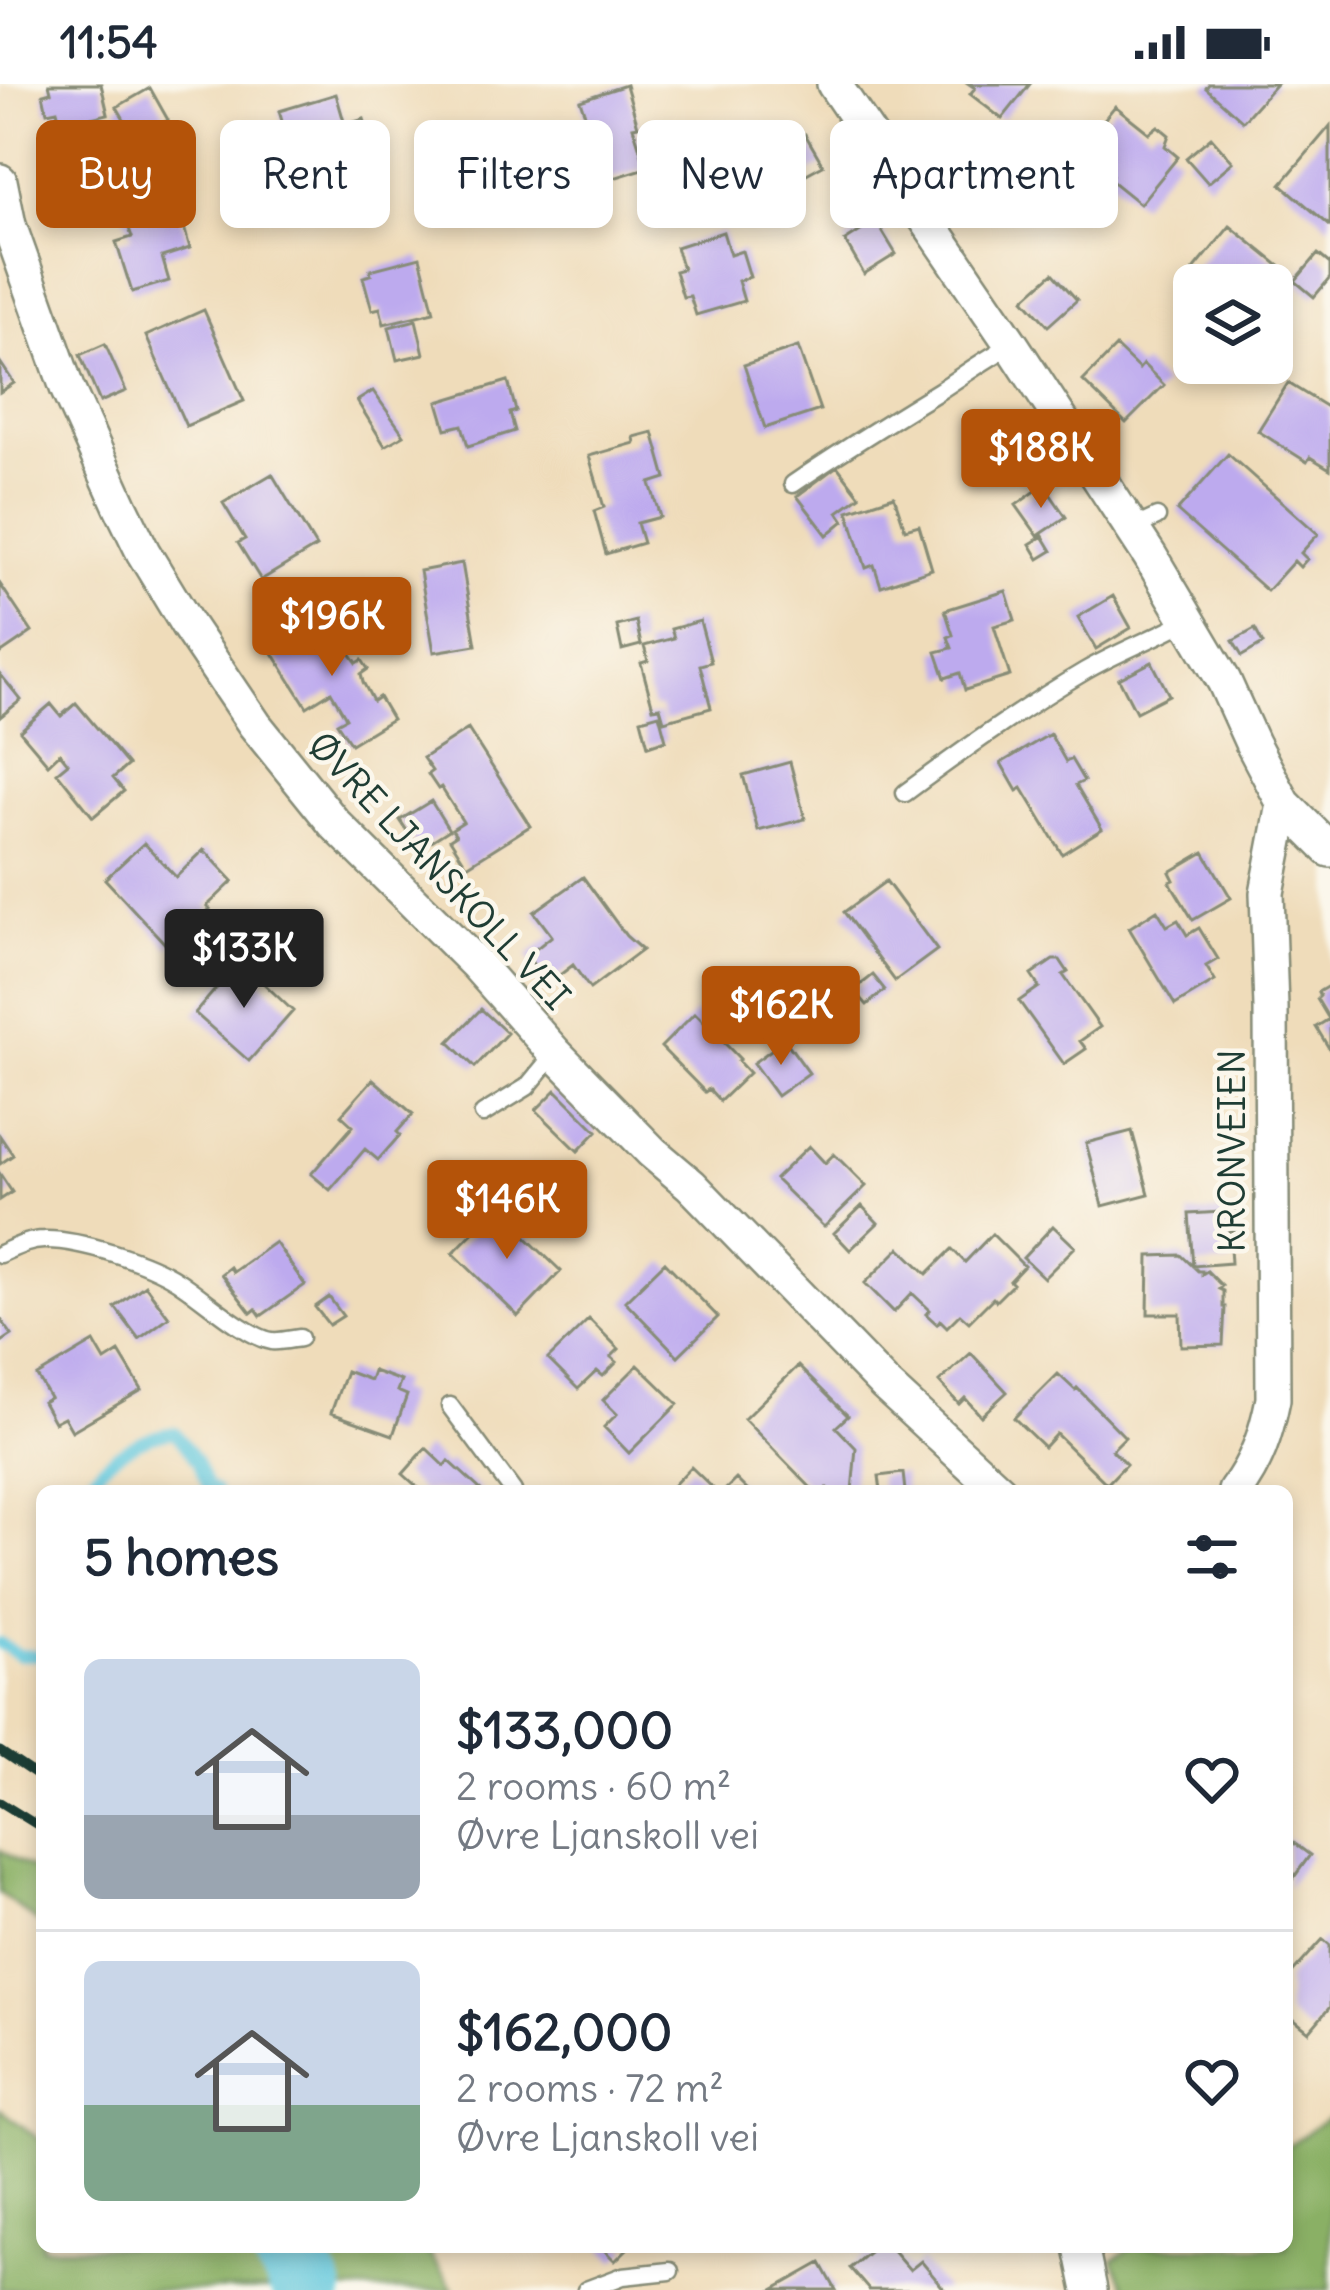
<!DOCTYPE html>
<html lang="en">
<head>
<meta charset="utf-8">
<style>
  :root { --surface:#fff; --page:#f2f2f3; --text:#1f2937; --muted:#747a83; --line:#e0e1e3; --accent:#b45309 }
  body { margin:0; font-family:Delius,sans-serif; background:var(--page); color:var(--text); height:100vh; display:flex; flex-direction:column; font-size:45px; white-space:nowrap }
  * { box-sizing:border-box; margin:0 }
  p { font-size:39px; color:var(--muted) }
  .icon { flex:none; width:66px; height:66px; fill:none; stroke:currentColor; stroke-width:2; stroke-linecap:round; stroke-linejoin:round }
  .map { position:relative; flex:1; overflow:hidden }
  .side { position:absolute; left:36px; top:1401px; width:1257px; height:768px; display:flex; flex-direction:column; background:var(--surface); border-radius:18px; box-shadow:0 6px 18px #0003 }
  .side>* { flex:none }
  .guide { position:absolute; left:36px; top:36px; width:1260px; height:108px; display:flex; gap:24px }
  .tools { position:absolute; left:1173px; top:180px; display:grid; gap:24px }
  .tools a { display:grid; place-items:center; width:120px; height:120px; border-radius:18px; background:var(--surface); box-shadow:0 6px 18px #0003; font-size:60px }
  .price { position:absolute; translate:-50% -102px; padding:0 27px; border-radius:12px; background:var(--accent); color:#fff; font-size:39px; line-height:78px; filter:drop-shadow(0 3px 6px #0008) }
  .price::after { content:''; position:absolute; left:50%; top:72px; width:36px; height:27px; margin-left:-18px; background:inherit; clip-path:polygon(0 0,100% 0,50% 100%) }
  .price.selected { background:#222; color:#fff }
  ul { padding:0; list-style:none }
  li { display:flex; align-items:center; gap:36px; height:300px; padding:0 48px }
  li+li { border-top:3px solid var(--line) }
  li span { display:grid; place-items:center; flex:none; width:336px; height:240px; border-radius:18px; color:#555 }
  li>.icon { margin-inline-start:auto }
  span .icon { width:144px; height:144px; fill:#fffc; stroke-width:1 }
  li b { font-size:51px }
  h2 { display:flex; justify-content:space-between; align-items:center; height:144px; padding:0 48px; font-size:51px }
  .chip { padding:0 42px; border-radius:18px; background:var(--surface); box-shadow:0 6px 18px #0003; font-size:42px; line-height:108px }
  .chip.selected { background:var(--accent); color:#fff }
  .status { display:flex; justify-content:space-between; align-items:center; height:84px; padding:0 60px; background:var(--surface); direction:ltr }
  .status svg { height:33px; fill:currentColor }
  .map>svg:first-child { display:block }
</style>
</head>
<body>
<div class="status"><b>11:54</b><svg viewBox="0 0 49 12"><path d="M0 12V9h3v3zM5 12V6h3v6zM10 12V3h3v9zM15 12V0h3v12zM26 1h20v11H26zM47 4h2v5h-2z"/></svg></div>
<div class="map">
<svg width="1330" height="2206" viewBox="0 0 1330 2206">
  <rect width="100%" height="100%" fill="#fbf7ec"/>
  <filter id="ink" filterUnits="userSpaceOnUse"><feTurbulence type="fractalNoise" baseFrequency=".00833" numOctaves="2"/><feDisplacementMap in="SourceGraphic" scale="24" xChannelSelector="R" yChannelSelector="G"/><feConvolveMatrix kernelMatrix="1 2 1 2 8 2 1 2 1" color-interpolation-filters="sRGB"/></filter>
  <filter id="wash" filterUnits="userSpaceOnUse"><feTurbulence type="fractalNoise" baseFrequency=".004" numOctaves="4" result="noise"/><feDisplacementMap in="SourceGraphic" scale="48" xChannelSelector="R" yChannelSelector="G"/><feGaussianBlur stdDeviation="2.7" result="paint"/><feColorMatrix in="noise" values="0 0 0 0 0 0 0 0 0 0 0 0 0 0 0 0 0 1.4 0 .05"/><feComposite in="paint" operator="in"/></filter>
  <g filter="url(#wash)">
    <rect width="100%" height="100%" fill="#efdcba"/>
    <!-- forest -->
    <path fill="#8ab065" stroke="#54764c" stroke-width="3" d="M0,1766L42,1791V1842L0,1809Z
      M0,2025L42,2057V2163H424L454,2206H0Z
      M1330,2033V2206H1127L1113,2176L1133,2163H1287V2062Z"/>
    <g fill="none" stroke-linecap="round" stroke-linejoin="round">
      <!-- stream -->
      <path stroke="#60c7dd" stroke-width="12" d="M84,1407C100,1375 140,1352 175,1348L198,1379L207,1401L216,1407
        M0,1559L18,1571H42"/>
      <!-- river -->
      <path stroke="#60c7dd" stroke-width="69" d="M283,2163L309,2206"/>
    </g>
    <g id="blocks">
      <!-- building -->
      <path fill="#bdaaee" d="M49,0H101L108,30L61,41L57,26L47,28L43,10L51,8Z
        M969,0H1030L1002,35L970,10L975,4Z
        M1209,0H1276L1243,37L1206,4Z
        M626,1L638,42L633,43L646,84L598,99L583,54L592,51L580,16Z
        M150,4L168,36L135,54L117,23Z
        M336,10L345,41L364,35L377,76L329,90L326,79L297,88L279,27Z
        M1115,22L1149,49L1158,42L1169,51L1165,62L1178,73L1140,120L1109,95L1112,91L1080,65Z
        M1330,42V142L1281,100Z
        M805,50L823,81L788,100L771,68Z
        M1211,53L1233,78L1208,99L1186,74Z
        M141,69L152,106L172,101L190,164L162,173L169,197L132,208L116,158L132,153L120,119L111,122L99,82Z
        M876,137L896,170L864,190L845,157Z
        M1230,142L1282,184L1268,201H1201L1189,192Z
        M723,148L730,171L742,167L750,193L738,197L744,217L696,231L690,212L683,213L675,187L683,185L676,163Z
        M1318,170L1330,180V194L1314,213L1295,197Z
        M420,173L434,228L384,240L380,224L372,226L363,193L371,191L370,186Z
        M1053,189L1077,216L1048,242L1024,215Z
        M204,226L244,317L186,342L146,252Z
        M416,236L424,270L397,276L389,243Z
        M105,260L126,307L100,318L80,271Z
        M798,263L820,326L765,344L744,281Z
        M1116,263L1139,285L1143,280L1164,301L1126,339L1083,297Z
        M0,278L14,299L0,308Z
        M508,297L516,327L510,329L515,347L468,362L462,341L446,345L438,318Z
        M1288,299L1330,325V385L1310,373L1307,378L1258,347Z
        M373,307L404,351L385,362L357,317Z
        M653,348L666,394L650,399L660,433L637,439L643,459L606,470L594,427L604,423L589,372L635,359L634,353Z
        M1228,370L1318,450L1301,469L1307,475L1300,483L1294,477L1267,507L1177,427Z
        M837,382L860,412L838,428L844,437L827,451L797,412Z
        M272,390L316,463L261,496L238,459L245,455L223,419Z
        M1044,401L1066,433L1038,452L1016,421Z
        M894,412L905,445L919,441L932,485L881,502L874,481L866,484L848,427Z
        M1043,452L1052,467L1039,475L1030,460Z
        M462,479L476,561L434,568L420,487Z
        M0,500L32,548L0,570Z
        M1006,507L1015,536L994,542L1010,592L965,606L960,589L945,594L936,568L952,564L948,553L953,551L945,526Z
        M1113,512L1131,544L1096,565L1078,533Z
        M326,536L357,579L362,576L368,585L361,590L363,598L373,617L379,613L392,635L351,660L337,639L346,634L331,608L307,623L273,569Z
        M636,537L641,561L622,566L617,542Z
        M700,537L711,578L700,581L711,624L664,637L660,623L653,624L641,579L648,577L644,562L674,554L671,545Z
        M1255,545L1263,560L1242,572L1233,557Z
        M1152,578L1169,611L1136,628L1119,595Z
        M0,590L21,616L0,633Z
        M76,619L128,681L113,694L124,707L93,733L57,688L68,679L60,669L48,680L20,647L51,620L61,632Z
        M659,630L666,656L648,662L641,635Z
        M468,645L530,742L467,782L450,755L456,751L452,745L463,738L441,703L438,705L428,690L432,687L423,674Z
        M1050,650L1066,678L1071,675L1084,697L1076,701L1102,745L1062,770L1022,704L1017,707L1001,679Z
        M790,678L805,735L758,747L743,691Z
        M431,717L449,746L419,765L400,736Z
        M144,759L176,793L204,766L233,797L207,822L210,825L169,864L105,795Z
        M1204,768L1231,814L1193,836L1170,798L1174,796L1170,788Z
        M583,793L626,852L642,866L590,905L573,881L548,900L527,872L552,852L534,828Z
        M886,797L937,866L895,897L844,828Z
        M1157,826L1167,842L1178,836L1187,851L1199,844L1218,875L1206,882L1215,897L1175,921L1129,844Z
        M1053,876H1060L1068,888L1063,891L1100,943L1080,957L1086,965L1064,980L1019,917L1039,903L1031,891Z
        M240,877L293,927L249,977L195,929Z
        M873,891L885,906L867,921L854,906Z
        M1330,901V966L1316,943L1329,935L1317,915L1320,912L1318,908Z
        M481,925L507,949L475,983L449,958Z
        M695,929L740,975L738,977L749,989L720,1017L709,1005L705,1008L661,963Z
        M785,956L809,989L777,1012L753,979Z
        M373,995L413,1030L397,1048L400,1051L378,1076L365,1065L330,1106L311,1090L353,1042L341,1031Z
        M556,1006L597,1047L578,1067L536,1026Z
        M1132,1047L1149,1110L1103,1122L1086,1059Z
        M0,1052L13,1071L0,1080Z
        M809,1062L825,1079L834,1070L866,1102L824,1143L775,1095Z
        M0,1090L12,1108L0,1116Z
        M862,1122L878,1139L850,1166L834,1149Z
        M496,1125L561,1187L518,1232L453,1169Z
        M1238,1127L1239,1146L1229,1147L1231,1179L1193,1182L1189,1130Z
        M1053,1142L1075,1163L1044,1194L1023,1174Z
        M992,1150L1024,1182L1010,1197L1013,1200L996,1217L993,1214L969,1238L960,1230L947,1243L940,1236L937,1240L926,1230L930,1226L912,1209L894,1228L865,1199L900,1164L927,1190L952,1165L965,1178Z
        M275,1158L305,1201L261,1232L256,1225L251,1229L221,1190L230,1183L233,1188Z
        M1181,1171L1198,1187H1202V1190L1207,1187L1222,1202L1219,1205L1223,1207V1223H1225L1223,1261L1181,1262L1180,1230H1148L1149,1172Z
        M665,1178L718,1233L678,1272L625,1217Z
        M145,1201L169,1233L139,1255L115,1223Z
        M329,1213L343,1232L329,1241L315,1223Z
        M0,1234L12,1251L0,1259Z
        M589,1235L619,1265L611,1273L617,1278L603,1292L597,1287L578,1305L548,1275Z
        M94,1258L105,1277L119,1268L142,1306L72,1347L64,1333L54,1338L43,1318L50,1314L37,1292Z
        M971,1269L1007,1308L981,1332L965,1314L959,1320L939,1298Z
        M638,1281L678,1320L629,1369L604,1343L617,1330L603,1316Z
        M798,1282L848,1332L836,1343L856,1364L852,1407H830L827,1404L823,1407H814L744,1335Z
        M346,1287L370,1296L373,1287L401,1297L397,1307L407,1311L393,1351L331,1329Z
        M1058,1290L1075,1306L1077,1304L1125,1353L1112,1366L1126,1380L1107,1400L1056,1350L1044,1363L1014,1334Z
        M426,1364L445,1382L449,1377L482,1407H422L403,1390Z
        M691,1383L716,1407H668Z
        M903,1389L905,1407H881L879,1392Z
        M736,1395L748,1407H724Z
        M1287,1754L1310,1771L1287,1803Z
        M1323,1855L1330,1861V1923L1309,1948L1287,1930V1895Z
        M601,2163H629L615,2177Z
        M875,2163H890L910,2186L921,2177L945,2206H869L850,2184Z
        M821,2179L836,2206H773Z"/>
    </g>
  </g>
  <g filter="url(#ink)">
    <use href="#blocks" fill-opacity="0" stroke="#878c77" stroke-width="3"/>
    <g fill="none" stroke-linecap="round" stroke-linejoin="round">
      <!-- lane casing -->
      <g stroke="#878c77" stroke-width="21">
        <path id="lane" d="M793,400C841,367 890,337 939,307C964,291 986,274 1012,261
          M1131,445L1157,433
          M905,709C963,666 1022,624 1085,587C1118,568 1153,555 1186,537
          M483,1030L527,1003L555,969
          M0,1170C14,1164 28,1156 44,1156C79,1155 149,1178 178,1197C200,1211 248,1254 272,1257C280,1258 292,1255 300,1254
          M450,1322L513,1407
          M586,2206L623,2192L670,2187"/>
      </g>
      <!-- street casing -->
      <g stroke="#878c77" stroke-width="38">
        <path id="street" d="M834,0L1012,261L1150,472L1224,597L1252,659L1284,720L1330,766
          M0,97L9,141L67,304L121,423L143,468L188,542L255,641L334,739L476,880L555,969L652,1068L691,1101L884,1300L1000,1407
          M1235,1407C1257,1378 1266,1350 1273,1315L1271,924L1267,809L1284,720
          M1081,2163L1090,2206"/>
      </g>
      <!-- lane -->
      <use href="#lane" stroke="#fff" stroke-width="16"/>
      <!-- street -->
      <use href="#street" stroke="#fff" stroke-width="33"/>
      <!-- rail -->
      <path stroke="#1f3d34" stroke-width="9" d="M0,1667L42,1695
        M0,1718L42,1744"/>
    </g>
  </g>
  <g text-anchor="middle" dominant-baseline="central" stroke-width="9" stroke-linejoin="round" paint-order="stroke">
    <!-- street labels -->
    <g font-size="36" fill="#1f3d34" stroke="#fbf7ec">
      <text transform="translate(439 787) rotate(47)">ØVRE LJANSKOLL VEI</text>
      <text transform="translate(1232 1067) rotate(-90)">KRONVEIEN</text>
    </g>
  </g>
</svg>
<div class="tools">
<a><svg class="icon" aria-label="layers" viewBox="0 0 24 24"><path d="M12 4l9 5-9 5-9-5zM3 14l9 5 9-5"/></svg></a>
</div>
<b class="price" style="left:1041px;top:427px">$188K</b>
<b class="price" style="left:332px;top:595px">$196K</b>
<b class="price selected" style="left:244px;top:927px">$133K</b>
<b class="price" style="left:781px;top:984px">$162K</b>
<b class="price" style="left:507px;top:1178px">$146K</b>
<div class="guide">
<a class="chip selected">Buy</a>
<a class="chip">Rent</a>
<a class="chip">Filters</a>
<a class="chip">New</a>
<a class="chip">Apartment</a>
</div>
<section class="side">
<h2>5 homes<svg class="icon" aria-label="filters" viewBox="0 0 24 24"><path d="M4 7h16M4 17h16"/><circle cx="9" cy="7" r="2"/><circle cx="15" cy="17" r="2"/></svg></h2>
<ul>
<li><span style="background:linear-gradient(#c9d6e8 65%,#9aa5b1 0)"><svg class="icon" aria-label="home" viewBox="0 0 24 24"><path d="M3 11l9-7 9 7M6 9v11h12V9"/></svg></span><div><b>$133,000</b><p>2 rooms · 60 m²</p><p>Øvre Ljanskoll vei</p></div><svg class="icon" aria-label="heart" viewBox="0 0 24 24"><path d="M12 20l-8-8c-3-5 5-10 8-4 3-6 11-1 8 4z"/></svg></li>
<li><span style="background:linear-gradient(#c9d6e8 60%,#7fa58c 0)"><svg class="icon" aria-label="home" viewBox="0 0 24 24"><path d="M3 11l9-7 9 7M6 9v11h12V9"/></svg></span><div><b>$162,000</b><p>2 rooms · 72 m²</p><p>Øvre Ljanskoll vei</p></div><svg class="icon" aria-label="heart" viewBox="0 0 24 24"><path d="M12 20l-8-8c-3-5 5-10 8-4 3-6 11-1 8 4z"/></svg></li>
</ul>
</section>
</div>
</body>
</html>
